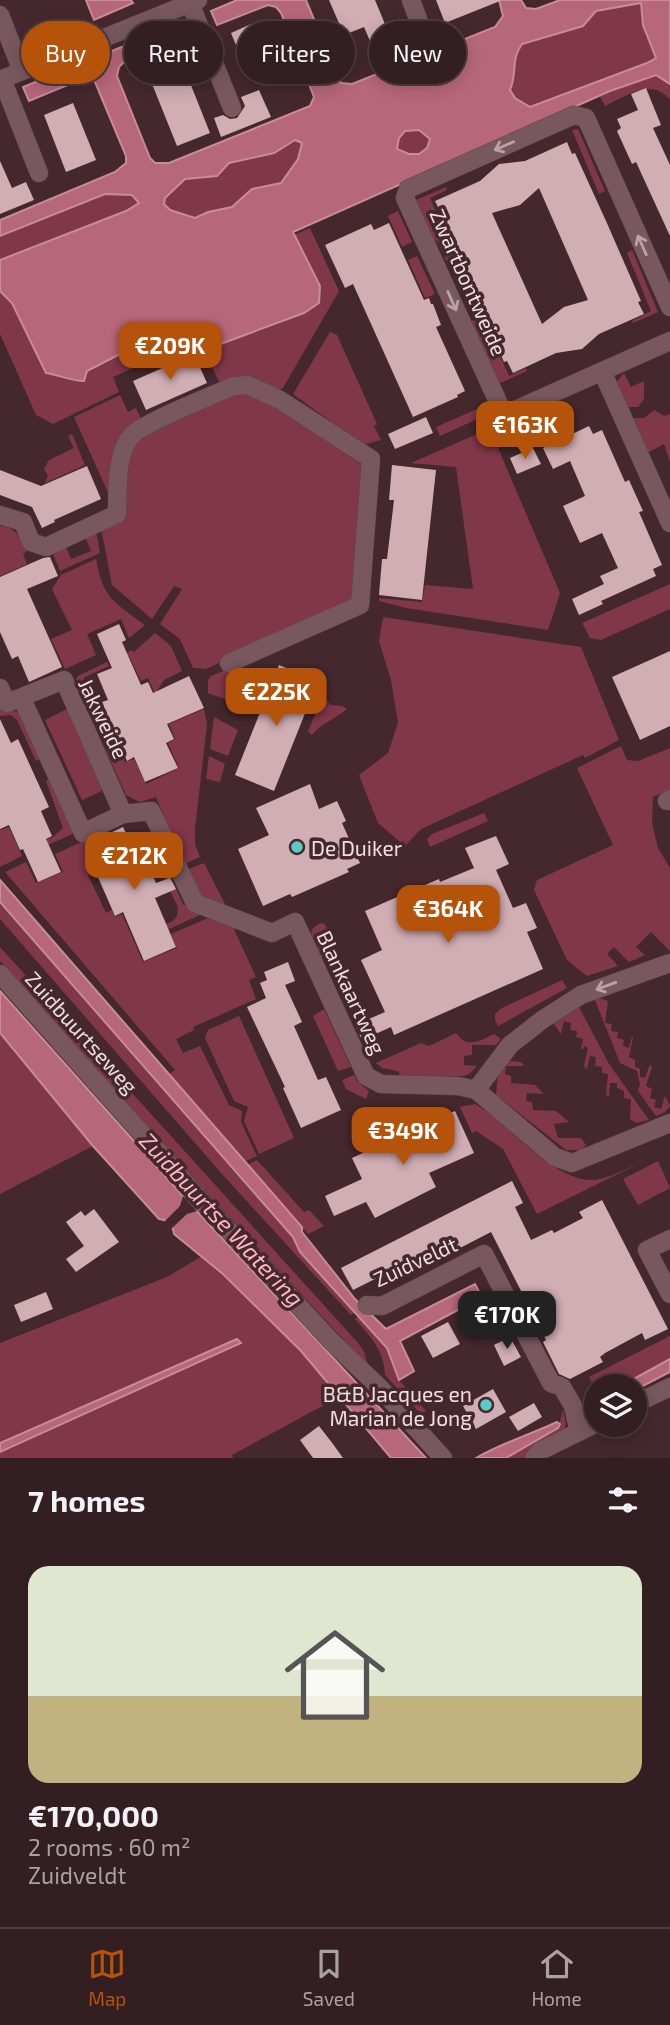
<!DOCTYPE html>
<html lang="en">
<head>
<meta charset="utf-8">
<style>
  :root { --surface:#331e22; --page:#3e2b2f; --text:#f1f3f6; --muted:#a9a2a5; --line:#4e3c40; --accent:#b45309 }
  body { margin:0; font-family:"Exo 2",sans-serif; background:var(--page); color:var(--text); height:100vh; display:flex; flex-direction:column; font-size:26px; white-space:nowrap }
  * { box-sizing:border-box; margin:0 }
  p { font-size:23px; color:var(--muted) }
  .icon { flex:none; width:38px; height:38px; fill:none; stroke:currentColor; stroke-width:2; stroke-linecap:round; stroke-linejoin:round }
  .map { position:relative; height:1458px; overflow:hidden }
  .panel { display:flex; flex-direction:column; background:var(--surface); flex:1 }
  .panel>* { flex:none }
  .guide { position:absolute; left:21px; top:21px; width:628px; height:63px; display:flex; gap:14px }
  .tools { position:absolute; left:584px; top:1374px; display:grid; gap:14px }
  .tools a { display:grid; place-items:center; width:63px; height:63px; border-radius:50%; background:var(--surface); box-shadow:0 4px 18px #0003,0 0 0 2px var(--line); font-size:35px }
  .price { position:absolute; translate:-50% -60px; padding:0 16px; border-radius:14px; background:var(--accent); color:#fff; font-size:23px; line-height:46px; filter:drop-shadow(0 2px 4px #0008) }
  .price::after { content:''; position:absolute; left:50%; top:42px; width:21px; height:16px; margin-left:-10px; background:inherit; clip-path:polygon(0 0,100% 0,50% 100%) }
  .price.current { background:#222; color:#fff }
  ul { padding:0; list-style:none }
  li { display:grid; align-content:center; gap:14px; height:371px; padding:0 28px }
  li+li { border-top:2px solid var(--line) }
  li span { display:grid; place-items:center; height:217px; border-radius:21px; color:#555 }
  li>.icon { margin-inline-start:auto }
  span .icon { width:126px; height:126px; fill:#fffc; stroke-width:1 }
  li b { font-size:30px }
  h2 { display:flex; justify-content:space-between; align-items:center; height:84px; padding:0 28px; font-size:30px }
  .chip { padding:0 24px; border-radius:32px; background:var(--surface); box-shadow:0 4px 18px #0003,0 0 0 2px var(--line); font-size:24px; line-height:63px }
  .chip.current { background:var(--accent); color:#fff }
  .tab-bar { display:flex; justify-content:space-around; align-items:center; height:98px; border-top:2px solid var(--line); background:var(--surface); font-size:19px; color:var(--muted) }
  .tab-bar a { display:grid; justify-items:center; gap:4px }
  .tab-bar .current { color:var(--accent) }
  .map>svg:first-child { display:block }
</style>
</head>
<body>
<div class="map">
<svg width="670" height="1458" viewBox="0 0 670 1458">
  <rect width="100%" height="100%" fill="#44282e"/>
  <!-- green -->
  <path fill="#80374a" d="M641,2L643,25L656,58L647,63L530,107L515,98L510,90C518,71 510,61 522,44L583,26L596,11Z
    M656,75L670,84V100C652,77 626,96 605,106L600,96Z
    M578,129L605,191L599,194L572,130Z
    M419,130L430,139L427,148L419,154H409L397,149L399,138L405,131Z
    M295,140L303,143L298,159L281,183L252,189L232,207L208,212L195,218L170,210L164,204L165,198L185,179L217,176L229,163L274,153Z
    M446,187L447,190L430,198L457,260L448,264L437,240L432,242L414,201Z
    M105,194L132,195L140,203L126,211L0,260V236Z
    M398,211L412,242L402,247L388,216Z
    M310,228L339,291L283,388L278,390L221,386L199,339L208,349L304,313L319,303L320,286L294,235Z
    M632,250L658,312L633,323L632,321L651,311L627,253Z
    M417,256L435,294L425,298L408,260Z
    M0,291L12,303L46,373C75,377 95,367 120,354L130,359L156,345L167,354L113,377L119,392L53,424L36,415L0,334Z
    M482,316L509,376L526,368L527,371L496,385L468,323Z
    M330,332L337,335L377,424L374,426L381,440L363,445L293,394Z
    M624,373L631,387L644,381V399L638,407H625L615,384Z
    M246,389L305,424L362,465L355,597L346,604L206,669L193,668L180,639L160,624L182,589L174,586L152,619L112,585L101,528L125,517C126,495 122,466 134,447C149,424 220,400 246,389Z
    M120,395L128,412L136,408L142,421L110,497L74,417Z
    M484,406L486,410L484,416L440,436L436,427Z
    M654,410L664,416L670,414V462L664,444L647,453L631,418H644Z
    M493,427L501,445L498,448L560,593L548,630L406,608L379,601V598L422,602L425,585L473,589L456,467L411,463Z
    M72,434L85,465L45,483L48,476L44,469L49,460L74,448L68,436Z
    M0,526C16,526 20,539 27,551L23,554L27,564L0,576Z
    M96,531L100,553L60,571L52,551L65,544L71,559L91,551L85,536Z
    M96,559C103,599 114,602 145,625L129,638L121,619L87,634L96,655L65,669L51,639L72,630L52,589L61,575Z
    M670,584V609L601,640L590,638L582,623Z
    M383,617L581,647L619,740L585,758L583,755L421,829L405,846L378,823L359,775L388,753L398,723L391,680L379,641Z
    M155,633L171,646L182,671L164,680L155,694L148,678L141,681L129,656L116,662L131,650L134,652Z
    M246,661L230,701L208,693V680L211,676Z
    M107,662L109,666L85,677L83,681L100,715L95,717L97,722L94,723L76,680L78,676Z
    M323,697L331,705L342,706L347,709C335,719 322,723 312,735L308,731Z
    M5,708C28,709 34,740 42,758L36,761L17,720L11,715L0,716V710Z
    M67,709L104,790L82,800L45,720Z
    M204,709L207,724L195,829V844L200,857L184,864L156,797L140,802L126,795L103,744L115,739L125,762L134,759L146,784L179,768L168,743L175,739L169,724Z
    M214,717L238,730L228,756L210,749Z
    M621,746L627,760L638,761L670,748V790L653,797L652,823L658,848L670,868V951L651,932L636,947L645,955L629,962L614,947L607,954L618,966L587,976L567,960L534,890L537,880L613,845L577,768Z
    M209,756L225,764L220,782L206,779Z
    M51,778L74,829L72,834L26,855L24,850L53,837L63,828L46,781Z
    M484,813L488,821L430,847L427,839L432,834Z
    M9,827L22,856L0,867V828L1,830Z
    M88,839L100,864L93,868L95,872L88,875L106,913L112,910L115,917L122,914L143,962L177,948L171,934L208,918L233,927L256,977L249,980L256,999L193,1027L194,1030L176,1039L183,1053L200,1046L229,1105L242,1111L241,1122L257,1156L246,1161L169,1074L175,1070L5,872L26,862L36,883L63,872L55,854Z
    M204,863L226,906L199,895L186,870Z
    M167,875L170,876L183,904L200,915L158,934L134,938L173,921L177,916L178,907L163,877Z
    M0,902L293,1237L300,1252L354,1313L351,1315L222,1174L0,919Z
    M320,923L325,924L337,952L319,959L310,941L312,929Z
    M0,947L359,1344L364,1352L368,1366L135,1115L0,961Z
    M562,980L567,988L498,1026L495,1020V1014L502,1008Z
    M599,998L608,1001L605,1023L612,1024L611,1031L618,1032L617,1038L624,1040L623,1046L629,1048L632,1036L633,1038L629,1057L635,1060V1067L640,1069V1077L645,1078L650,1064L652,1067L646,1086L652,1089L650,1098L656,1100L654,1107L661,1109L665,1096L670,1106L665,1112L656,1116L638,1091L640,1084L637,1071L620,1063L595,1000Z
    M579,1007L609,1064L649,1120L636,1123L630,1119L631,1099L624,1098V1091L617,1088V1083H610L609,1097L606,1095L608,1074L602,1073V1067L595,1066L596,1057L590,1056L587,1069L584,1066L588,1048L584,1046L583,1049H581L583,1039L576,1037L577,1031L570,1030L571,1023L564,1021L561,1034L554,1024Z
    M324,1009L351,1067L338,1071L313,1016Z
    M239,1016L294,1138L259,1154L244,1121L248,1107L234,1101L205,1038L208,1030Z
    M456,1033C467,1049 479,1041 494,1034L501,1039L496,1045H472V1055L464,1056V1065L477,1066L469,1074L464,1076H400L398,1071L382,1068L376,1063L421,1043L429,1046Z
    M0,1034L93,1146L0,1194Z
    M509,1061L521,1062L524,1066H506L505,1074L511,1076V1083L535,1085L544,1094L527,1093L526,1101L532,1102L533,1110L556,1111L569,1122L554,1124L558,1138H581L586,1145L582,1150H566L496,1095L498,1074Z
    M354,1075L357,1081L369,1091L366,1099L346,1089L342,1080Z
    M475,1104C511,1124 557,1189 601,1179C616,1175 632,1166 646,1160L537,1214L503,1149L476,1131L472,1133L460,1107Z
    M257,1160L304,1212L309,1210L324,1226L308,1234L247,1165Z
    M658,1161L670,1188L638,1205L623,1179Z
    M202,1256C251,1298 302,1345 339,1397L232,1455L233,1458H0V1343L167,1277Z
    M358,1317L388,1348L399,1380L426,1411L421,1414L385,1375C384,1351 371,1337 355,1319Z
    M670,1336V1359L621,1386H597V1392L589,1377Z
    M563,1410L566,1423L564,1432L533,1449L524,1458H506L558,1428Z"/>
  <!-- water -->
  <path fill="#b7677a" stroke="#c88b99" stroke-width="2" fill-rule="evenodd" d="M86,0H131L133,3L94,20Z
    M237,0H306L338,77L341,83L352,84L495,27L503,16L499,0H521L526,8L536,9L560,0H670V84L656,75L610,91L293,232L320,286L319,303L304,313L207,349L199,339L167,354L156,345L129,359L120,354L87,371L84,381C70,381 60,375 46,373L12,303L0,291V260L126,211L139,203L132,195L105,194L0,236V220L115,172L126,163V156L95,82L90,79H82L29,101L23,87L183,22L189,37L123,63L119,67L117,76L150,158L155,163H169L310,106L314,97L281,13L276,7L268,5L217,25L211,11ZM641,3L643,25L656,58L647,63L530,107L515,98L510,90C518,71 510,61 522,44L583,26L596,11ZM419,130L430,139L427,148L419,154H409L397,149L399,138L405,131ZM295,140L302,143L298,159L281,183L252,189L232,207L208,212L195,218L170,210L164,204L165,198L185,179L217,176L229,163L274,153Z
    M0,880L302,1227V1232L355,1299L386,1329L475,1284L482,1297L400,1341L414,1371L399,1380L387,1348L300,1252L293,1237L0,902Z
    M0,991L183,1196L426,1458H391L301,1351L223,1274L174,1234C173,1225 168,1220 159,1219L93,1146L0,1033Z
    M237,1339L241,1343L0,1452V1443Z
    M670,1359V1372L635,1390V1386H621Z
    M557,1422L560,1424L558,1428L506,1458H476C502,1443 529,1435 557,1422Z"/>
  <!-- pier -->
  <path fill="#44282e" d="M183,1196L197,1211L187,1214L171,1229L164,1222L180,1206Z"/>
  <!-- building -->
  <path fill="#d1adb4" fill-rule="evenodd" d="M329,0H375L392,41L406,35L414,54L381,67L364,27L344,35Z
    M436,0H500V1L445,23Z
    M251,24L269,71L250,79L231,33Z
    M179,55L210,133L177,146L146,69Z
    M646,88L661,125L653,128L670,165V236L636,162L632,164L617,131L621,128L617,119L638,110L631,94Z
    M259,90L271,117L221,137L214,118L223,115L230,119L237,118L245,106L241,97Z
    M73,103L96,160L66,172L44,115Z
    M567,142L572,154L575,153L606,221L641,301L638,302L644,314L599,334L582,349L556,353L513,373L507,361L504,362L438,214L441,213L435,201L480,181L499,164L525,161ZM539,188L588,300L564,307L542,324L492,213L520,205Z
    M0,161L12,188L26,182L34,200L0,214Z
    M389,223L424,300L429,298L431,304H433L441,325L436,327L465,391L457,395L458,397L413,417L353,284L345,288L325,245L371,224L374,230Z
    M194,354L207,383L146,410L133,381Z
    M426,417L433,433L395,449L388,434Z
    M589,426L593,434L602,430L625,482L629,480L643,511L639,512L662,565L653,569L656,576L601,601L603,604L579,615L572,599L604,584L600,576L618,568L602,533L580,543L563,506L585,496L570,461L553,469L543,448Z
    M533,448L541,464L517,474L510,458Z
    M392,465L436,470L422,600L379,595L382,559H387L394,500H389Z
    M87,466L101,499L54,520L55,522L42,528L32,507L0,495V470L41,486Z
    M50,557L58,576L27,589L62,667L29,682L18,656L12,659L0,632V577L43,558Z
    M119,624L126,640L122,642L141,685L148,682L153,693L189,676L204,708L167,724L174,739L166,743L178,768L145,782L134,757L127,761L102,702L108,700L97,674L112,668L97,634Z
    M670,651V726L640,740L612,677Z
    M279,665L318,681L274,791L235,775Z
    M0,719L11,743L18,739L49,807L41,811L52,836L46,839L61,872L38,882L23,849L20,850L9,825L0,829Z
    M310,784L319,809L337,801L346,821L342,823L360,863L347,869L349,872L292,897L290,894L263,906L238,849L269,835L256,808Z
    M123,827L134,850L140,848L156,883L170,878L176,889L155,898L176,947L144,961L123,912L115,916L94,868L101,865L91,842Z
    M496,836L509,864L496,870L513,908L526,903L537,928L527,932L543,969L394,1035L391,1027L362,1040L355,1025L385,1012L361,960L382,950L365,911L439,879L440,882L474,868L465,848Z
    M288,962L295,981L285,985L302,1022L294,1026L318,1080L326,1077L341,1110L301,1128L283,1088L285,1087L247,1007L266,998L260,983L267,980L264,972Z
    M455,1111L474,1153L429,1173L436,1187L375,1218L366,1202L334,1216L325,1196L362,1179L352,1158Z
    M512,1181L523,1203L515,1207L531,1240L552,1230L554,1233L583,1218L579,1212L602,1200L668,1329L645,1340L642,1333L605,1353L600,1357L603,1362L570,1379L559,1374L543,1342L546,1340L491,1232L400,1279L395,1269L353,1290L341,1268Z
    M94,1209L119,1242L76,1272L66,1259L84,1246L66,1222L81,1211L85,1216Z
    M46,1292L53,1309L21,1322L14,1305Z
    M448,1322L460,1344L433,1358L421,1336Z
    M510,1337L521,1357L504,1366L494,1345Z
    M493,1389L506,1412L476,1429L463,1406Z
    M534,1403L542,1417L518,1431L509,1417Z
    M319,1426L333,1444L343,1458H313L300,1440Z"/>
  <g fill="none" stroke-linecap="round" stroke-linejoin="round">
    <!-- street casing -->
    <g stroke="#5d464b" stroke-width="19">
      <path id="street" d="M411,0L421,27
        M190,3L232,108
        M0,15L22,71
        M2,79L39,173
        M0,80L198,0
        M670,307L586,118L574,115L408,189L405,198L504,415L670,341
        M602,371L670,523
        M0,515L23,522L31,542L46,547L117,514C118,491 115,454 132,435C145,422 213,395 234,386L248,385L280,400L371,459L360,605L229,663
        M0,688L7,703L64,680L123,814L151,811L195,903L272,933L295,922L366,1076L381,1084L458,1086L476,1090L555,1157L572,1163L670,1123
        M22,699L83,833L123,814
        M667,801L670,799
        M0,974L198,1197L331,1341L381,1389L443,1458
        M476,1090L510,1045L542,1020L581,995L670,963
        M670,1239L647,1250L670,1294
        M367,1305L382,1306L484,1254L551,1383L562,1387L573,1406L579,1432
        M635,1404L670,1387
        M534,1458L540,1451L597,1423"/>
    </g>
    <!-- street -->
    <use href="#street" stroke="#78585e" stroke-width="18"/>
  </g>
  <!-- one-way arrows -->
  <defs><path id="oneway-shaft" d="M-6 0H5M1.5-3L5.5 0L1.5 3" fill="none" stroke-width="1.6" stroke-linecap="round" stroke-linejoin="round" transform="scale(1.75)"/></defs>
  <g stroke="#bba2a7">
    <use href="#oneway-shaft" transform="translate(504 146) rotate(156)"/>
    <use href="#oneway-shaft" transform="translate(642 245) rotate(-114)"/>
    <use href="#oneway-shaft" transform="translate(452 301) rotate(66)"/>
    <use href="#oneway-shaft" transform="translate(606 986) rotate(160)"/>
  </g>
  <!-- markers -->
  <g fill="#57cec1" stroke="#44282e" stroke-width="2.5">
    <circle cx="297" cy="847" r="7"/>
    <circle cx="486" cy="1405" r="7"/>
  </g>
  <g text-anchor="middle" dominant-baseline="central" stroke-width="7" stroke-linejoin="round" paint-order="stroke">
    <!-- street labels -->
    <g font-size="21" fill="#f1dee2" stroke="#44282e">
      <text transform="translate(469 282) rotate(66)">Zwartbontweide</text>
      <text transform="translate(104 718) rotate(64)">Jakweide</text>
      <text transform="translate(352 992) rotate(65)">Blankaartweg</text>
      <text transform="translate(82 1032) rotate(48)">Zuidbuurtseweg</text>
      <text transform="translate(415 1261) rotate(-25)">Zuidveldt</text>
    </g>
    <!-- poi labels -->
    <g font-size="21" fill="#f1dee2" stroke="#44282e" text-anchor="start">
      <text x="311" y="847">De Duiker</text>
      <text x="472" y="1393" text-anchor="end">B&amp;B Jacques en<tspan x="472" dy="24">Marian de Jong</tspan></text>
    </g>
    <!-- water labels -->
    <g font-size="23" font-style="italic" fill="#fdb9c7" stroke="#44282e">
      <text transform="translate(222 1219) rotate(47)">Zuidbuurtse Watering</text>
    </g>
  </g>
</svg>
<div class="tools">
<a><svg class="icon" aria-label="layers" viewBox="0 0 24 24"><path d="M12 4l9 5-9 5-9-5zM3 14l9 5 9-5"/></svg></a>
</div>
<b class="price" style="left:170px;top:382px">€209K</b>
<b class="price" style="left:525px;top:461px">€163K</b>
<b class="price" style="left:276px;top:728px">€225K</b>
<b class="price" style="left:134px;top:892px">€212K</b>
<b class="price" style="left:448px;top:945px">€364K</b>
<b class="price" style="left:403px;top:1167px">€349K</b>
<b class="price current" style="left:507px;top:1351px">€170K</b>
<div class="guide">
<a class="chip current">Buy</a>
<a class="chip">Rent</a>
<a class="chip">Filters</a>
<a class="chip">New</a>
</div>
</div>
<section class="panel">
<h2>7 homes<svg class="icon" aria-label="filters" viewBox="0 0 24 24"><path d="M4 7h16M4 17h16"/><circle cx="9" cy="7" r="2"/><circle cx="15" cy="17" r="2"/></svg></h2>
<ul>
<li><span style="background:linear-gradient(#dfe7d0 60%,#c2b280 0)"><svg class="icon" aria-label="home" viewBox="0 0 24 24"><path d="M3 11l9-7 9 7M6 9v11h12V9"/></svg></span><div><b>€170,000</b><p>2 rooms · 60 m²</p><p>Zuidveldt</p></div></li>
</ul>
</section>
<nav class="tab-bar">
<a class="current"><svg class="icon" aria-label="map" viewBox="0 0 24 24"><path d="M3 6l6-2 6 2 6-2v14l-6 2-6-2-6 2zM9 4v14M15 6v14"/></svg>Map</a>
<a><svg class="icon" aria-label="saved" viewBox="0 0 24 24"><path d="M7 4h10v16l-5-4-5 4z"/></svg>Saved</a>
<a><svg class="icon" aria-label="home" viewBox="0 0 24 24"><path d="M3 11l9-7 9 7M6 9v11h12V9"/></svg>Home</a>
</nav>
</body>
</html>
